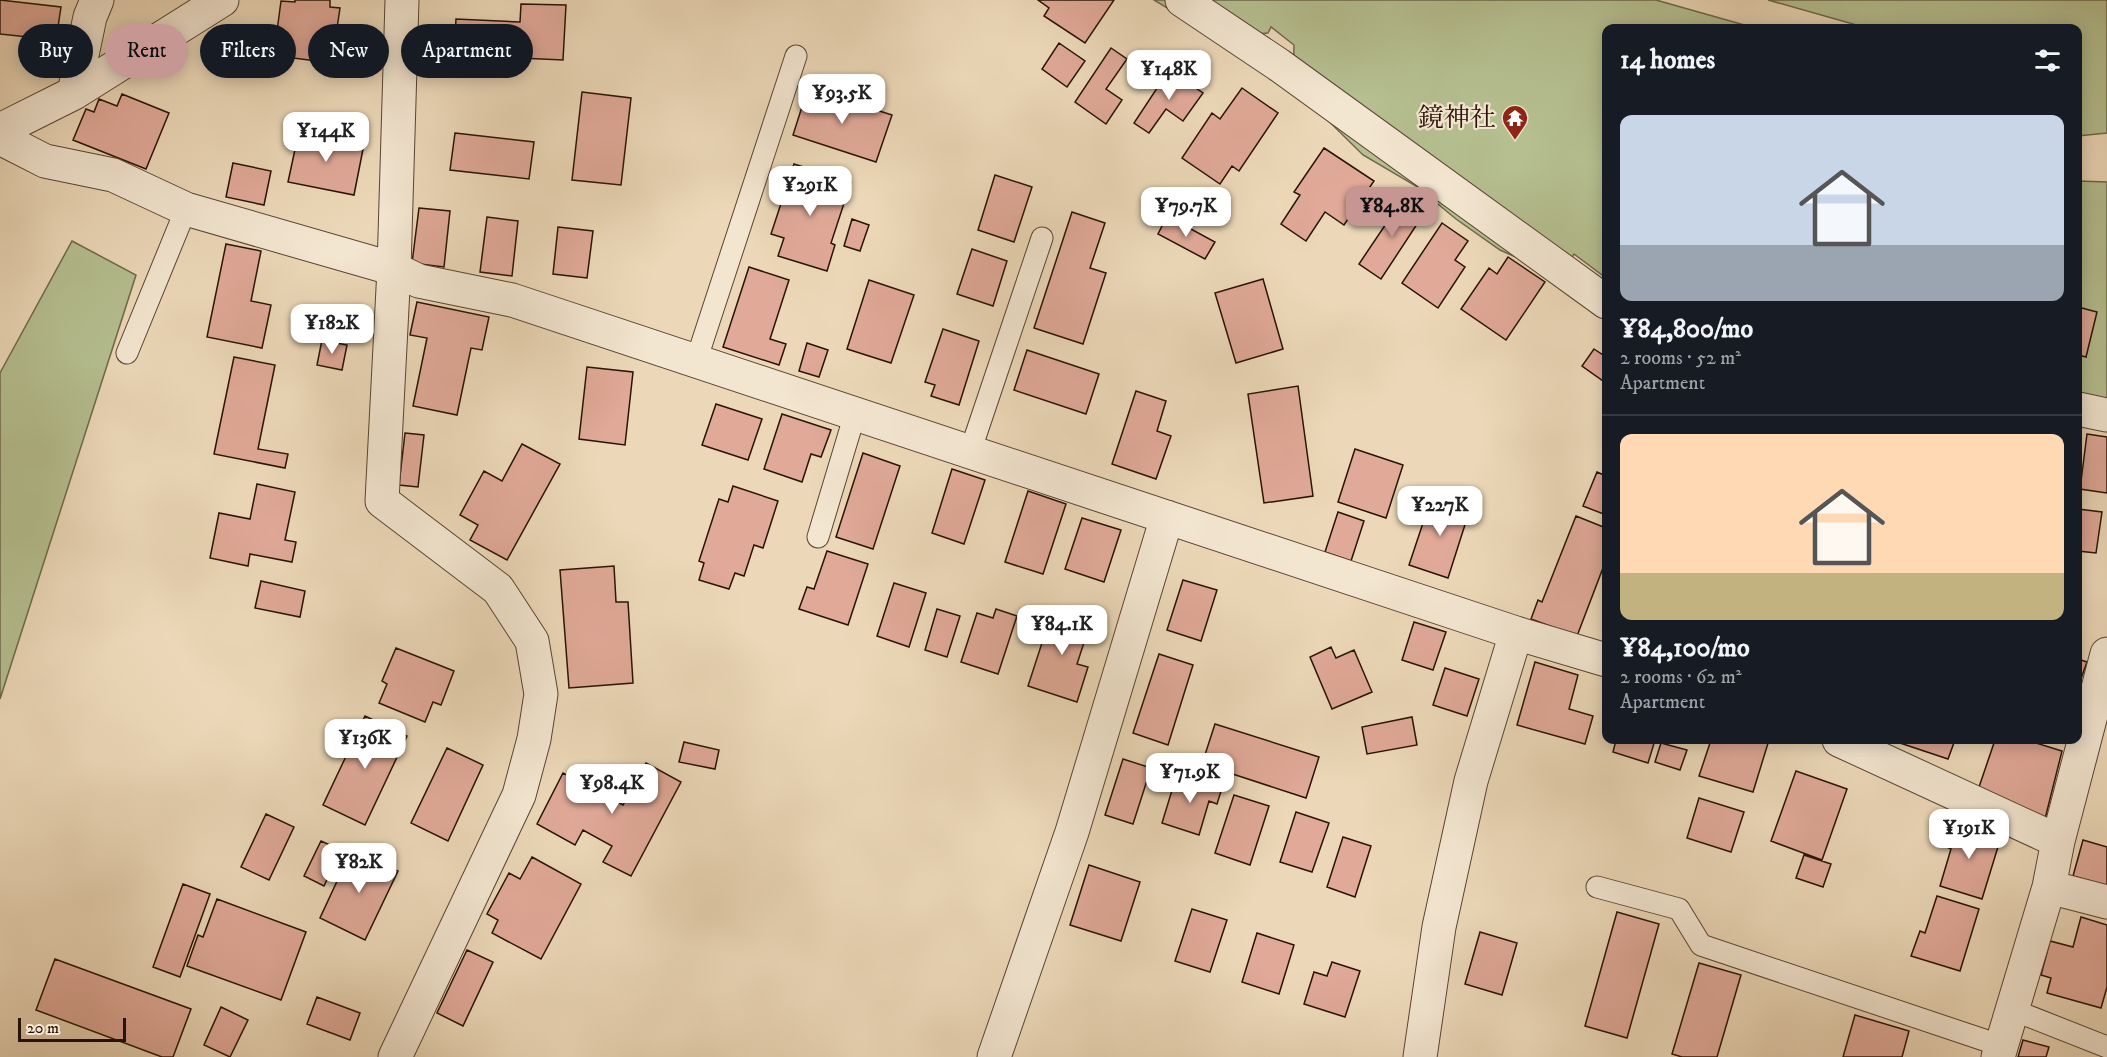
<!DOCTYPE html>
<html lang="en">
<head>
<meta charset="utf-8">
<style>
  :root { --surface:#171b24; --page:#242831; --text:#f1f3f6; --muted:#9ea1a6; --line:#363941; --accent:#c59692 }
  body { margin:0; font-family:"IM FELL DW Pica","Noto Serif JP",serif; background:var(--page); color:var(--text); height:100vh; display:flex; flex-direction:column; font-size:22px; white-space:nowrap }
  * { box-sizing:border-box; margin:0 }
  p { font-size:20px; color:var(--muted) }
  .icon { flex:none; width:33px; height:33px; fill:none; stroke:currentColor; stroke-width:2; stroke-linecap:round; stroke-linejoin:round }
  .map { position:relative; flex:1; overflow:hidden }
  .details { position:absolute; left:1602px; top:24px; width:480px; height:720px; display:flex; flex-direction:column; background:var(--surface); border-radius:12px; box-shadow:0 3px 15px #0003 }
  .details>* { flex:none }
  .top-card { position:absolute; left:18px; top:24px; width:570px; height:54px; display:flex; gap:12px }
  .scale { position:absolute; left:18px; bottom:15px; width:108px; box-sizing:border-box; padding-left:6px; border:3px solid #281305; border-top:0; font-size:16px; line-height:21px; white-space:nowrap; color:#281305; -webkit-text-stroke:4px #f3e6d1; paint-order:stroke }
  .price { position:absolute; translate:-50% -51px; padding:0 14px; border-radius:12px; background:#fff; color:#222; font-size:20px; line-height:39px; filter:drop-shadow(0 2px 3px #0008) }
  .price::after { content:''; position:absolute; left:50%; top:36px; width:18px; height:14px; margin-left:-9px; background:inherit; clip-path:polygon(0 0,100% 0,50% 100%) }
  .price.on { background:var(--accent); color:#111 }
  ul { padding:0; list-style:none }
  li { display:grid; align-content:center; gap:12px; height:318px; padding:0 18px }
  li+li { border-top:2px solid var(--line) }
  li span { display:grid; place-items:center; height:186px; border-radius:12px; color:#555 }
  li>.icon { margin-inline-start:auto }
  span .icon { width:108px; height:108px; fill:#fffc; stroke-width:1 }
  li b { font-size:26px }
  h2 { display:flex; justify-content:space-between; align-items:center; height:72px; padding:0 18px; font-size:26px }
  .pill { padding:0 21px; border-radius:27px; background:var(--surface); box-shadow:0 3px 15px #0003; font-size:21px; line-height:54px }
  .pill.on { background:var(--accent); color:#111 }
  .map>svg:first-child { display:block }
</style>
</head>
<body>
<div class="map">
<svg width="2107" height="1057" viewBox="0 0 2107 1057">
  <rect width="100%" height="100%" fill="#ecd8b8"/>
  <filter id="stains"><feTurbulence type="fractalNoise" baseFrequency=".00333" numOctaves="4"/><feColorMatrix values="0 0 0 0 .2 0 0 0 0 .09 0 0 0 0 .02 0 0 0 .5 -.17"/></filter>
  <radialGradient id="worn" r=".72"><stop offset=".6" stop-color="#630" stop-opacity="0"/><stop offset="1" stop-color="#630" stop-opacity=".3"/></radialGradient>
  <!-- green -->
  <path fill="#b5bf90" stroke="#6e694a" stroke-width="1.5" d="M1154,0H1656L1755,28H1606V278L1574,254L1569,263L1540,268L1500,250L1456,219L1416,186L1363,155L1293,86L1294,45L1271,27L1268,33L1223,37L1197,26Z
    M1768,0H2107V133L2078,136V28H1867Z
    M2078,181L2107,182V419L2078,423Z
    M72,241L136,275L0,699V373Z"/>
  <!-- building -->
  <path fill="#e0a998" stroke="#281305" stroke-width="1.5" d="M0,0L61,7L56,40L0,34Z
    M295,0H330V7L340,8L335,42L343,43L340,64L230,50L233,25L277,31L281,1L295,2Z
    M1038,0H1114L1085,43L1044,16L1049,8Z
    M521,4L566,5L563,60L454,55L456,19L520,22Z
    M1059,43L1085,61L1067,87L1042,69Z
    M1111,48L1127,59L1106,89L1122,100L1106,124L1075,102Z
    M1169,70L1203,93L1183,121L1166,109L1149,133L1134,123Z
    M808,88L892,115L876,162L793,135Z
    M1242,88L1278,113L1239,171L1232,166L1220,184L1182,158L1212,113L1220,119Z
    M582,92L631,98L621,185L572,180Z
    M122,94L169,113L146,169L73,140L86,109L94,112L99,99L117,106Z
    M299,131L364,144L354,195L288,182Z
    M455,133L534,142L529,179L450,170Z
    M1324,148L1374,181L1344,225L1325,212L1306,241L1281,224L1300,195L1294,192Z
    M233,163L271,171L264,205L226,197Z
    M794,164L851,182L831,243L835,245L827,271L778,256L784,238L771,234Z
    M995,175L1032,187L1014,242L978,230Z
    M1404,197L1425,212L1381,279L1359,264Z
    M419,208L450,211L444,267L412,263Z
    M1072,212L1105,223L1090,268L1106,273L1083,344L1034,328Z
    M1167,216L1215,242L1205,259L1158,234Z
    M487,217L518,221L512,276L480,272Z
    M852,219L869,225L860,251L844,246Z
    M1442,223L1468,241L1455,260L1465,267L1438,308L1402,283Z
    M558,227L593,231L587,278L553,274Z
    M226,244L261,251L251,301L271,305L262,348L207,337Z
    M972,249L1007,261L993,306L957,294Z
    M1508,257L1545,282L1506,340L1461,309L1489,268L1497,274Z
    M749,267L789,280L770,339L786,344L779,365L723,347Z
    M1263,279L1283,349L1236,363L1215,293Z
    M869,280L914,295L891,363L847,349Z
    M417,302L489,317L482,350L471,348L457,415L413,406L427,338L410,335Z
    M2078,307L2097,312L2086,357L2078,355Z
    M943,329L979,341L959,405L931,396L935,385L925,382Z
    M322,340L347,345L342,370L317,365Z
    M807,343L828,350L819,377L799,371Z
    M1594,349L1606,357V383L1582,366Z
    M1027,350L1099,374L1086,414L1014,390Z
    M234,357L275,365L258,449L288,454L285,468L214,454Z
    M587,367L633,372L625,445L579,439Z
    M1298,386L1313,496L1264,503L1248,394Z
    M1136,391L1166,401L1157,431L1171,436L1156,479L1112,464Z
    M716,404L762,419L748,460L702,445Z
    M782,414L831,430L821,457L811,454L802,482L764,469Z
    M405,433L424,435L418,487L399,485Z
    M2087,434L2107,437V493L2080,489Z
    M522,444L560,464L507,560L470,540L478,525L460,515L484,471L502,481Z
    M1355,449L1403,465L1386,518L1338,502Z
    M863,453L900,466L873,549L836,537Z
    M952,469L985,480L964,544L932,533Z
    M1597,472L1606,476V515L1583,506Z
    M257,484L295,492L285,540L296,542L292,562L250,554L248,566L210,558L219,513L250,519Z
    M733,486L778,501L763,548L754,545L744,576L735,573L729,589L699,580L704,563L699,561L719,499L728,502Z
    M1028,491L1066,504L1043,574L1005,562Z
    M1432,496L1470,509L1448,578L1409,565Z
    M2078,509L2102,512L2096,553L2078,551Z
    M1338,512L1364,521L1351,561L1325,552Z
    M1576,516L1606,528V560L1577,636L1531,619L1538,600L1542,602Z
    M1082,518L1121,530L1104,582L1065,569Z
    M827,551L868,564L848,625L799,609L807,587L814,589Z
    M614,566L616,602H628L633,683L569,688L560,570Z
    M1183,580L1217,590L1201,641L1167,630Z
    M261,581L305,591L300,617L255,608Z
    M894,583L926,593L909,647L877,636Z
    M1054,606L1092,618L1077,664L1088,667L1077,702L1028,686Z
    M937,609L960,616L947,657L925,650Z
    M996,609L1017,616L998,674L961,662L977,613L993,618Z
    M1414,622L1446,632L1433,670L1402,660Z
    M1331,647L1336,658L1354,650L1372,692L1332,709L1310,657Z
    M396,648L454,671L441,705L433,702L425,722L379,703L387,684L382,681Z
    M1159,654L1193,665L1168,745L1133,733Z
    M2078,659L2087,662L2078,687Z
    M1535,662L1578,675L1569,709L1593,716L1585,744L1517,725Z
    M1445,668L1479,679L1467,716L1433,705Z
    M365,716L407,736L365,825L323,805Z
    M1412,717L1417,745L1367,754L1362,727Z
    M1215,724L1319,757L1306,798L1202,764Z
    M1616,740H1655L1648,763L1613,752Z
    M1711,740H1769L1753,792L1699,776Z
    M1901,740H1955L1948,759L1900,743Z
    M1995,740H2026L2062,751L2045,819L1978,790Z
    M684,742L719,750L715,769L679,762Z
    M1661,743L1687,750L1680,770L1655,762Z
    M447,748L483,765L448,841L411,823Z
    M1123,759L1151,768L1133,824L1105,815Z
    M646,763L681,782L631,876L603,862L612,846L583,830L575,845L537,824L563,773L623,805Z
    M1796,771L1847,789L1822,860L1771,841Z
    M1177,774L1222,788L1217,804L1209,801L1199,835L1162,823Z
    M1234,795L1269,806L1250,865L1215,853Z
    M1699,798L1744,812L1731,852L1687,838Z
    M1296,812L1329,823L1312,872L1280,862Z
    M266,814L294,827L269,880L241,867Z
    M1953,822L2001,837L1982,899L1940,886L1951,849L1945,846Z
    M1343,837L1371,846L1355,897L1327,887Z
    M2083,840L2107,847V886L2073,876Z
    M321,841L341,850L324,886L304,876Z
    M352,849L398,871L365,940L320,918Z
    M1804,855L1831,864L1823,887L1796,878Z
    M532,857L581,884L541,959L492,933L498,920L487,914L509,873L520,879Z
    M1089,865L1140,882L1121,941L1070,925Z
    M183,884L210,894L180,977L153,967Z
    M1937,896L1979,909L1960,971L1911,956L1920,931L1925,933Z
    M217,899L306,932L281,1000L187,966L198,935L203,937Z
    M1192,909L1227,920L1210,972L1175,961Z
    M1617,912L1659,924L1627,1038L1585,1026Z
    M2081,917L2107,925V987L2101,1008L2047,993L2051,978L2041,975L2050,941L2073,947Z
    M1480,932L1517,943L1502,995L1465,984Z
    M1257,933L1294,945L1279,994L1242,982Z
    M467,950L493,962L463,1026L437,1013Z
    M55,959L191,1009L173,1057H162L36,1010Z
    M1332,962L1360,971L1345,1017L1304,1004L1314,972L1327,976Z
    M1699,963L1741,975L1717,1057H1682L1672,1054Z
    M317,997L360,1013L350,1040L307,1024Z
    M221,1007L248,1020L230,1057L204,1045Z
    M1855,1015L1909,1031L1902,1057H1843Z
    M2023,1040L2049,1047L2046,1057H2018Z"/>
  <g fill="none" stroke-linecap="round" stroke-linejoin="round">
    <!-- lane casing -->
    <g stroke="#594432" stroke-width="23">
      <path id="lane" d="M127,353L186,209
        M696,361L796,56
        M970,452L1042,238
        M818,537L855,414
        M1597,887L1679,909L1701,945L2002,1046
        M2013,1010L2107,1047"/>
    </g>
    <!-- street casing -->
    <g stroke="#594432" stroke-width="35">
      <path id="street" d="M1182,0L1279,65L1606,302
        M74,93L90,17L97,0
        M0,130L74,93L222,0
        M0,138L45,161L113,175L186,209L394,269L419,281L512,300L1516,633L1606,660
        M2078,409L2107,415
        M1839,740L2058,841
        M2049,887L2107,902
        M395,1057L519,795L534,739L541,694L532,641L498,589L382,501L394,269L402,0
        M994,1057L1072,832L1167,517
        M1420,1057L1439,927L1471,781L1516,633
        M1998,1057L2049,887L2058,841L2107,654"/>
    </g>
    <!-- lane -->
    <use href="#lane" stroke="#f3e6d1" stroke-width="21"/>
    <!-- street -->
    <use href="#street" stroke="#f3e6d1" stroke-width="33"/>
  </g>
  <!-- icons -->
  <defs>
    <g id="temple-pin" transform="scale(1.35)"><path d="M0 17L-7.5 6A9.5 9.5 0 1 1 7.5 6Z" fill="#8f2418" stroke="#f3e6d1"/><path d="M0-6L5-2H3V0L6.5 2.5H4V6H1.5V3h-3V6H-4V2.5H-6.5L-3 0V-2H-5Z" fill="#fff"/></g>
  </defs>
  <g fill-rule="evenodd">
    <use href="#temple-pin" x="1515" y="118"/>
  </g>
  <g text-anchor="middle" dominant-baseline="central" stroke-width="4.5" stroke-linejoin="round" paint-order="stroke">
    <!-- poi labels -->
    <g font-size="26" fill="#281305" stroke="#f3e6d1" text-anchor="end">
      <text x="1496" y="118">鏡神社</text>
    </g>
  </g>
  <rect width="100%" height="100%" filter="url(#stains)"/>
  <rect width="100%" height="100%" fill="url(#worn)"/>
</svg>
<div class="scale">20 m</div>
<b class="price" style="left:1169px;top:101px">¥148K</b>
<b class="price" style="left:842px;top:125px">¥93.5K</b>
<b class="price" style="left:326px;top:163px">¥144K</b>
<b class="price" style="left:810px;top:217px">¥291K</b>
<b class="price" style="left:1186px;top:238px">¥79.7K</b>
<b class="price on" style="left:1392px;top:238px">¥84.8K</b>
<b class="price" style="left:332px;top:355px">¥182K</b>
<b class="price" style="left:1440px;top:537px">¥227K</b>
<b class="price" style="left:1062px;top:656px">¥84.1K</b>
<b class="price" style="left:365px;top:770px">¥136K</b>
<b class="price" style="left:1190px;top:804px">¥71.9K</b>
<b class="price" style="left:612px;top:815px">¥98.4K</b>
<b class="price" style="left:1969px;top:860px">¥191K</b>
<b class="price" style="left:359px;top:894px">¥82K</b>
<div class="top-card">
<a class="pill">Buy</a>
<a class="pill on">Rent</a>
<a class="pill">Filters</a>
<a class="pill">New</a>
<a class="pill">Apartment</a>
</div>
<section class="details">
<h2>14 homes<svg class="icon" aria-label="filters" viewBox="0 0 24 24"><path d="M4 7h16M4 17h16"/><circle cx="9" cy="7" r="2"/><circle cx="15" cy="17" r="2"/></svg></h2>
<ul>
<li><span style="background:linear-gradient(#c9d6e8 70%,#9aa5b1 0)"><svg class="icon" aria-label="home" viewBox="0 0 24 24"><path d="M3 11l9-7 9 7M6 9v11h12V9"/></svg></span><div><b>¥84,800/mo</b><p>2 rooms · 52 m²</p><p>Apartment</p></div></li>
<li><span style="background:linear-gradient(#ffd9b3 75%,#c2b280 0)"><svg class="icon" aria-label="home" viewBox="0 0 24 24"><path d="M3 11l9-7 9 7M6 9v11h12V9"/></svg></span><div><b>¥84,100/mo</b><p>2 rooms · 62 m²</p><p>Apartment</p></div></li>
</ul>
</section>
</div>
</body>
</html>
